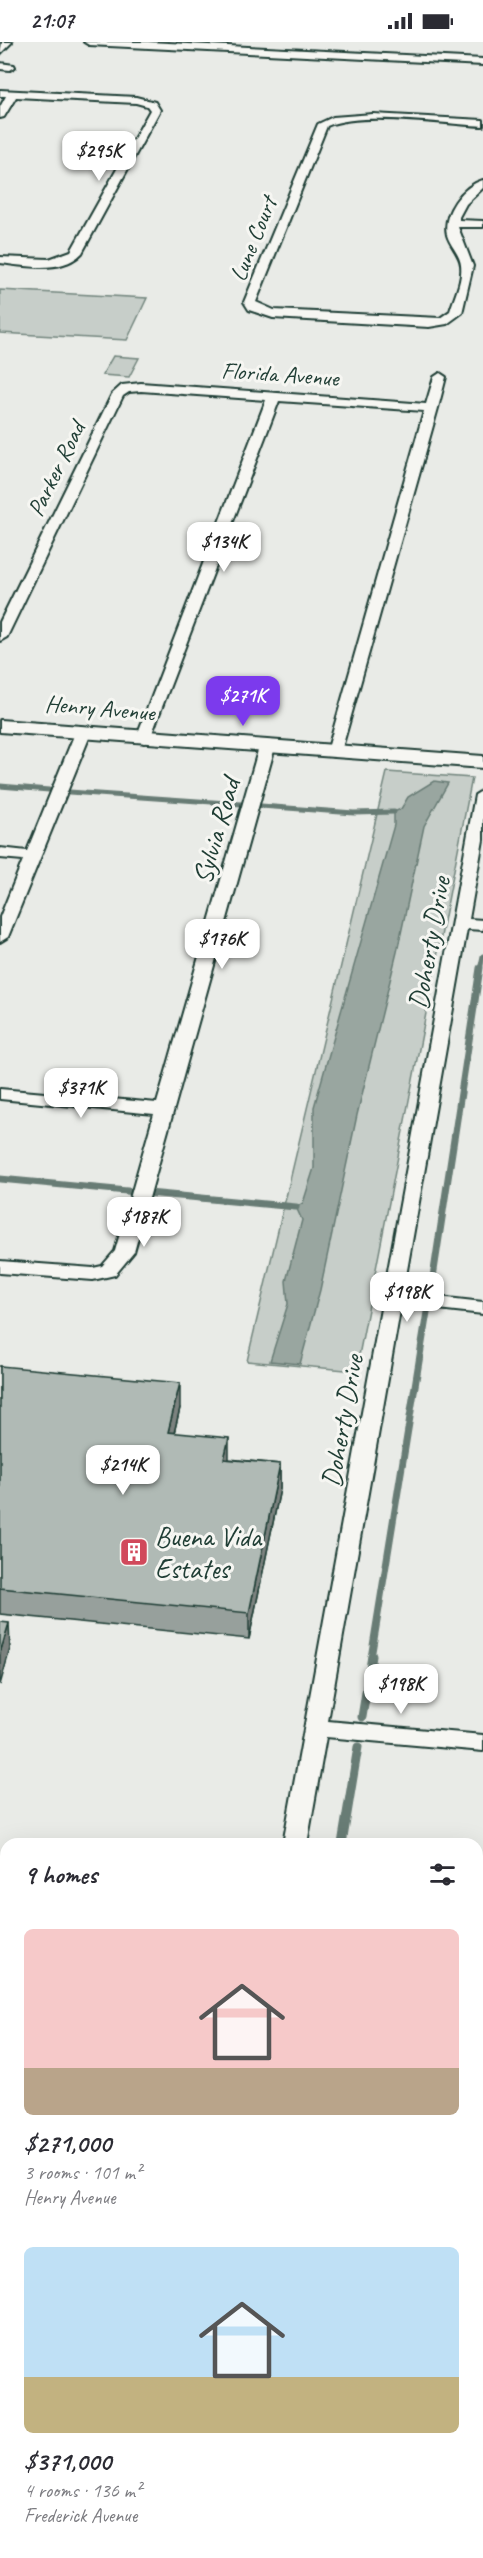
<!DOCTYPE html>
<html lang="en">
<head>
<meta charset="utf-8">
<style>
  :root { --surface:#fff; --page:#f7f7f7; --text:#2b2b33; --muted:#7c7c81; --accent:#7c3aed }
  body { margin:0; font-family:Caveat,sans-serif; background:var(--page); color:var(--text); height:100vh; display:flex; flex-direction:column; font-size:22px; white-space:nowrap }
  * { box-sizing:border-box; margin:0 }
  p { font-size:20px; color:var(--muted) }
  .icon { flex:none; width:33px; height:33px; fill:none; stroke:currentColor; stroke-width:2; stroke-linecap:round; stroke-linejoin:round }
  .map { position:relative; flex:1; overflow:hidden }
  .details { position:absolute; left:0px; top:1796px; width:483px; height:722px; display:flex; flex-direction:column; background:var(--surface); border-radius:18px 18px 0 0; box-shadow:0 6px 24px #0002 }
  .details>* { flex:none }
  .price { position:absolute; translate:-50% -51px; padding:0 14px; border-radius:12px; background:#fff; color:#222; font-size:20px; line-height:39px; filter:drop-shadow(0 2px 3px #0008) }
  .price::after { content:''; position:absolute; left:50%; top:36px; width:18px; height:14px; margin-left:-9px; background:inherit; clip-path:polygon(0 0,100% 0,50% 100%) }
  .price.selected { background:var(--accent); color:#fff }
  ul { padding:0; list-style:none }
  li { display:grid; align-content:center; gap:12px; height:318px; padding:0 24px }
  li span { display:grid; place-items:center; height:186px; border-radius:9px; color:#555 }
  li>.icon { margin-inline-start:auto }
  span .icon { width:108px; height:108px; fill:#fffc; stroke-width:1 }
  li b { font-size:26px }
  h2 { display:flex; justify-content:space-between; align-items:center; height:72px; padding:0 24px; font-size:26px }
  .status { display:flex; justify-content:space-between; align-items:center; height:42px; padding:0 30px; background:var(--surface); direction:ltr }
  .status svg { height:16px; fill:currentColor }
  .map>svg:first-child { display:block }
</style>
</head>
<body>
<div class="status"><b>21:07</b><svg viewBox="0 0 49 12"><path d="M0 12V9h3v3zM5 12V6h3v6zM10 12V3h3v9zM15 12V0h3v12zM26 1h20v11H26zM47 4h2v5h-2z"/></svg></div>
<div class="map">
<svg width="483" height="2516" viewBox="0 0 483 2516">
  <rect width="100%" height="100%" fill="#e9ebe7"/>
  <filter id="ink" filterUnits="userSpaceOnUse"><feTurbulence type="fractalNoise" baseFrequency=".0167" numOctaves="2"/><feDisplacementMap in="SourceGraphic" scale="12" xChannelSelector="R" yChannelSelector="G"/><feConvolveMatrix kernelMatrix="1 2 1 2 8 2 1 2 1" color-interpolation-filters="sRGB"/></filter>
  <g filter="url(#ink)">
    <!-- built -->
    <path fill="#d8dcd8" d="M477,1859L483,1860V2501H477Z"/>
    <!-- green -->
    <path fill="#c7cec9" stroke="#73867e" stroke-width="1.5" d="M0,248L147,256L127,298L0,291Z
      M113,314L139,316L129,335L102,333Z
      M387,730L472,736L356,1329L247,1319Z"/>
    <!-- water -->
    <path fill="#99a6a0" stroke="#687c75" stroke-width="1.5" d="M434,739L448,741L424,784L397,910L357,1073L320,1248L300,1322L270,1319L288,1262L286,1239L302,1178L296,1165L303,1161L314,1126V1065L394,783V770L401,767L408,755Z"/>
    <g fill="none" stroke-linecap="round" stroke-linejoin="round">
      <!-- stream-far2 -->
      <path stroke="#687c75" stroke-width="5" d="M0,744L49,748
        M69,750L241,762
        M261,764L354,771L394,770
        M480,928L483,914"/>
      <!-- stream-far1 -->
      <path stroke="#687c75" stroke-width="7" d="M0,1137L296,1165
        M430,1255L480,926
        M371,1616L427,1270"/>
      <!-- stream -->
      <path stroke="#687c75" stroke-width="9" d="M362,1675L372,1614
        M342,1802L358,1705"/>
      <!-- minor casing -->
      <g stroke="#1f3d34" stroke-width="4">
        <path id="minor" d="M2,0H12L0,12Z
          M84,0H148L483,17V23L89,3Z
          M0,21L14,23L15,25L10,28L0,27Z
          M0,48L136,55L155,60L160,68L82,211C62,232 26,224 0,221V215L49,217L71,209L150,68L147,64L136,61L16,55L4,75L0,76V65L6,54H0Z
          M373,72L483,78V84C442,82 364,69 327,84L256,260L274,268L440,276L450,269C454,255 463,239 461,223C460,212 450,204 447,193C442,172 462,144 483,138V146L466,162L459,175V178L483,179V185H458L473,224L462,271L447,282L429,285L273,276L249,268L244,260L318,82L333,75Z
          M440,331L446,335L438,366L340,713L335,715L327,710L424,369L279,359L149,699L144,701L136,696L266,358L141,349L129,350L123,354L7,595L0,599V580L112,352L122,343L141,341L426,362L434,335Z
          M83,686L91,691L8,895L0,900V875L23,818L0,816V806L27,809L75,691Z
          M267,700L275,705L134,1210L115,1233L93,1238L0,1231V1219L93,1226L102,1224L115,1209L154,1072L0,1057V1047L157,1061L259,705Z
          M483,748V798L469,877L483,878V888L467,887L403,1251L483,1260V1272L401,1263L328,1679L483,1693V1709L326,1695L307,1802H283L475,753Z"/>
      </g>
      <!-- tertiary casing -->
      <g stroke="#1f3d34" stroke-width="4">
        <path id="tertiary" d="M0,678L483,714V726L0,690Z"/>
      </g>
      <!-- primary casing -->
      <g stroke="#1f3d34" stroke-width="4">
        <path id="primary" d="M0,2464L6,2465V2505L0,2504Z
          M134,2511H181L179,2516H132Z
          M252,2511H346L348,2516H254Z"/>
      </g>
      <!-- minor -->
      <use href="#minor" fill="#f6f6f2" fill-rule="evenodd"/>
      <!-- tertiary -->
      <use href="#tertiary" fill="#f6f6f2" fill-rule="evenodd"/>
      <!-- primary -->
      <use href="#primary" fill="#f6f6f2" fill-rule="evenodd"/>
    </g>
    <!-- wall -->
    <path fill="#97a09c" stroke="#1f3d34" stroke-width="1.5" d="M0,1324L180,1366L174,1391L229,1417L280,1422V1447L249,1597L0,1572Z"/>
    <!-- shaded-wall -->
    <path fill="#7b827f" stroke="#1f3d34" stroke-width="1.5" d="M180,1341V1366L168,1416V1390Z
      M229,1396V1422L224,1417Z
      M280,1422V1447L249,1597V1571Z
      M9,1581L10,1607L0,1643V1611Z"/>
    <!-- building -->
    <path fill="#b0bab5" stroke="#1f3d34" stroke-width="1.5" d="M0,1324L180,1341L168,1390L229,1396L224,1417L280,1422L249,1571L0,1546Z
      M0,1580L9,1581L0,1611Z"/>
  </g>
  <!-- icons -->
  <defs>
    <g id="building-square" transform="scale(1.5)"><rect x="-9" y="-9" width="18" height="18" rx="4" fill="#d1495b" stroke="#f6f6f2"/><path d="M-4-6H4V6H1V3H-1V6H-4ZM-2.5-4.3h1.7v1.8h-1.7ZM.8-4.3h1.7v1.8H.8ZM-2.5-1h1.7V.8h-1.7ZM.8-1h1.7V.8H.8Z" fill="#fff"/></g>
  </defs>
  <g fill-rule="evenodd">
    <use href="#building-square" x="134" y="1510"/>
  </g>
  <g text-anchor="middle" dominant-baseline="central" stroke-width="6" stroke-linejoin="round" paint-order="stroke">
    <!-- far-street labels -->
    <g font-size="24" fill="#1f3d34" stroke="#f6f6f2">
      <text transform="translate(253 197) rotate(-68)">Lune Court</text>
      <text transform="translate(280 332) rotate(4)">Florida Avenue</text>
      <text transform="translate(56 427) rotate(-64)">Parker Road</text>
      <text transform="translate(100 666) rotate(5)">Henry Avenue</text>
    </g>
    <!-- street labels -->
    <g font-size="28" fill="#1f3d34" stroke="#f6f6f2">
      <text transform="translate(216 789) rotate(-74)">Sylvia Road</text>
      <text transform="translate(429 901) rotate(-80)">Doherty Drive</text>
      <text transform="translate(342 1379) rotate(-80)">Doherty Drive</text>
    </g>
    <!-- poi labels -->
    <g font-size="28" fill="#1f3d34" stroke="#f6f6f2" text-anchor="start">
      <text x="155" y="1494">Buena Vida<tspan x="155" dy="32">Estates</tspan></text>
    </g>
  </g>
</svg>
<b class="price" style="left:99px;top:140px">$295K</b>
<b class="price" style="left:224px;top:531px">$134K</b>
<b class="price selected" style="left:243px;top:685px">$271K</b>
<b class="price" style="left:222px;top:928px">$176K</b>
<b class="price" style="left:81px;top:1077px">$371K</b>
<b class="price" style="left:144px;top:1206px">$187K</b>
<b class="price" style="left:407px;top:1281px">$198K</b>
<b class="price" style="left:123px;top:1454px">$214K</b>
<b class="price" style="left:401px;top:1673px">$198K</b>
<section class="details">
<h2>9 homes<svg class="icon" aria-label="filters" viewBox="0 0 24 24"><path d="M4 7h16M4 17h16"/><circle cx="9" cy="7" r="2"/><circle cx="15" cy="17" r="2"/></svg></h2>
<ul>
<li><span style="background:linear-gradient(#f6c9c9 75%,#b9a48a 0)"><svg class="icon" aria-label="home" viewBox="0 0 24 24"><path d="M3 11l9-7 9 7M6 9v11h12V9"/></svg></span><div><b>$271,000</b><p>3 rooms · 101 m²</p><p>Henry Avenue</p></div></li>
<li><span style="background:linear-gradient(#bfe0f5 70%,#c2b280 0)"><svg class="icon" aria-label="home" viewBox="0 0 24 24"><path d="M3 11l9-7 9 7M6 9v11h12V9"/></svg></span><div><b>$371,000</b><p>4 rooms · 136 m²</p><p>Frederick Avenue</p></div></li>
</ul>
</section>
</div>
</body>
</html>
